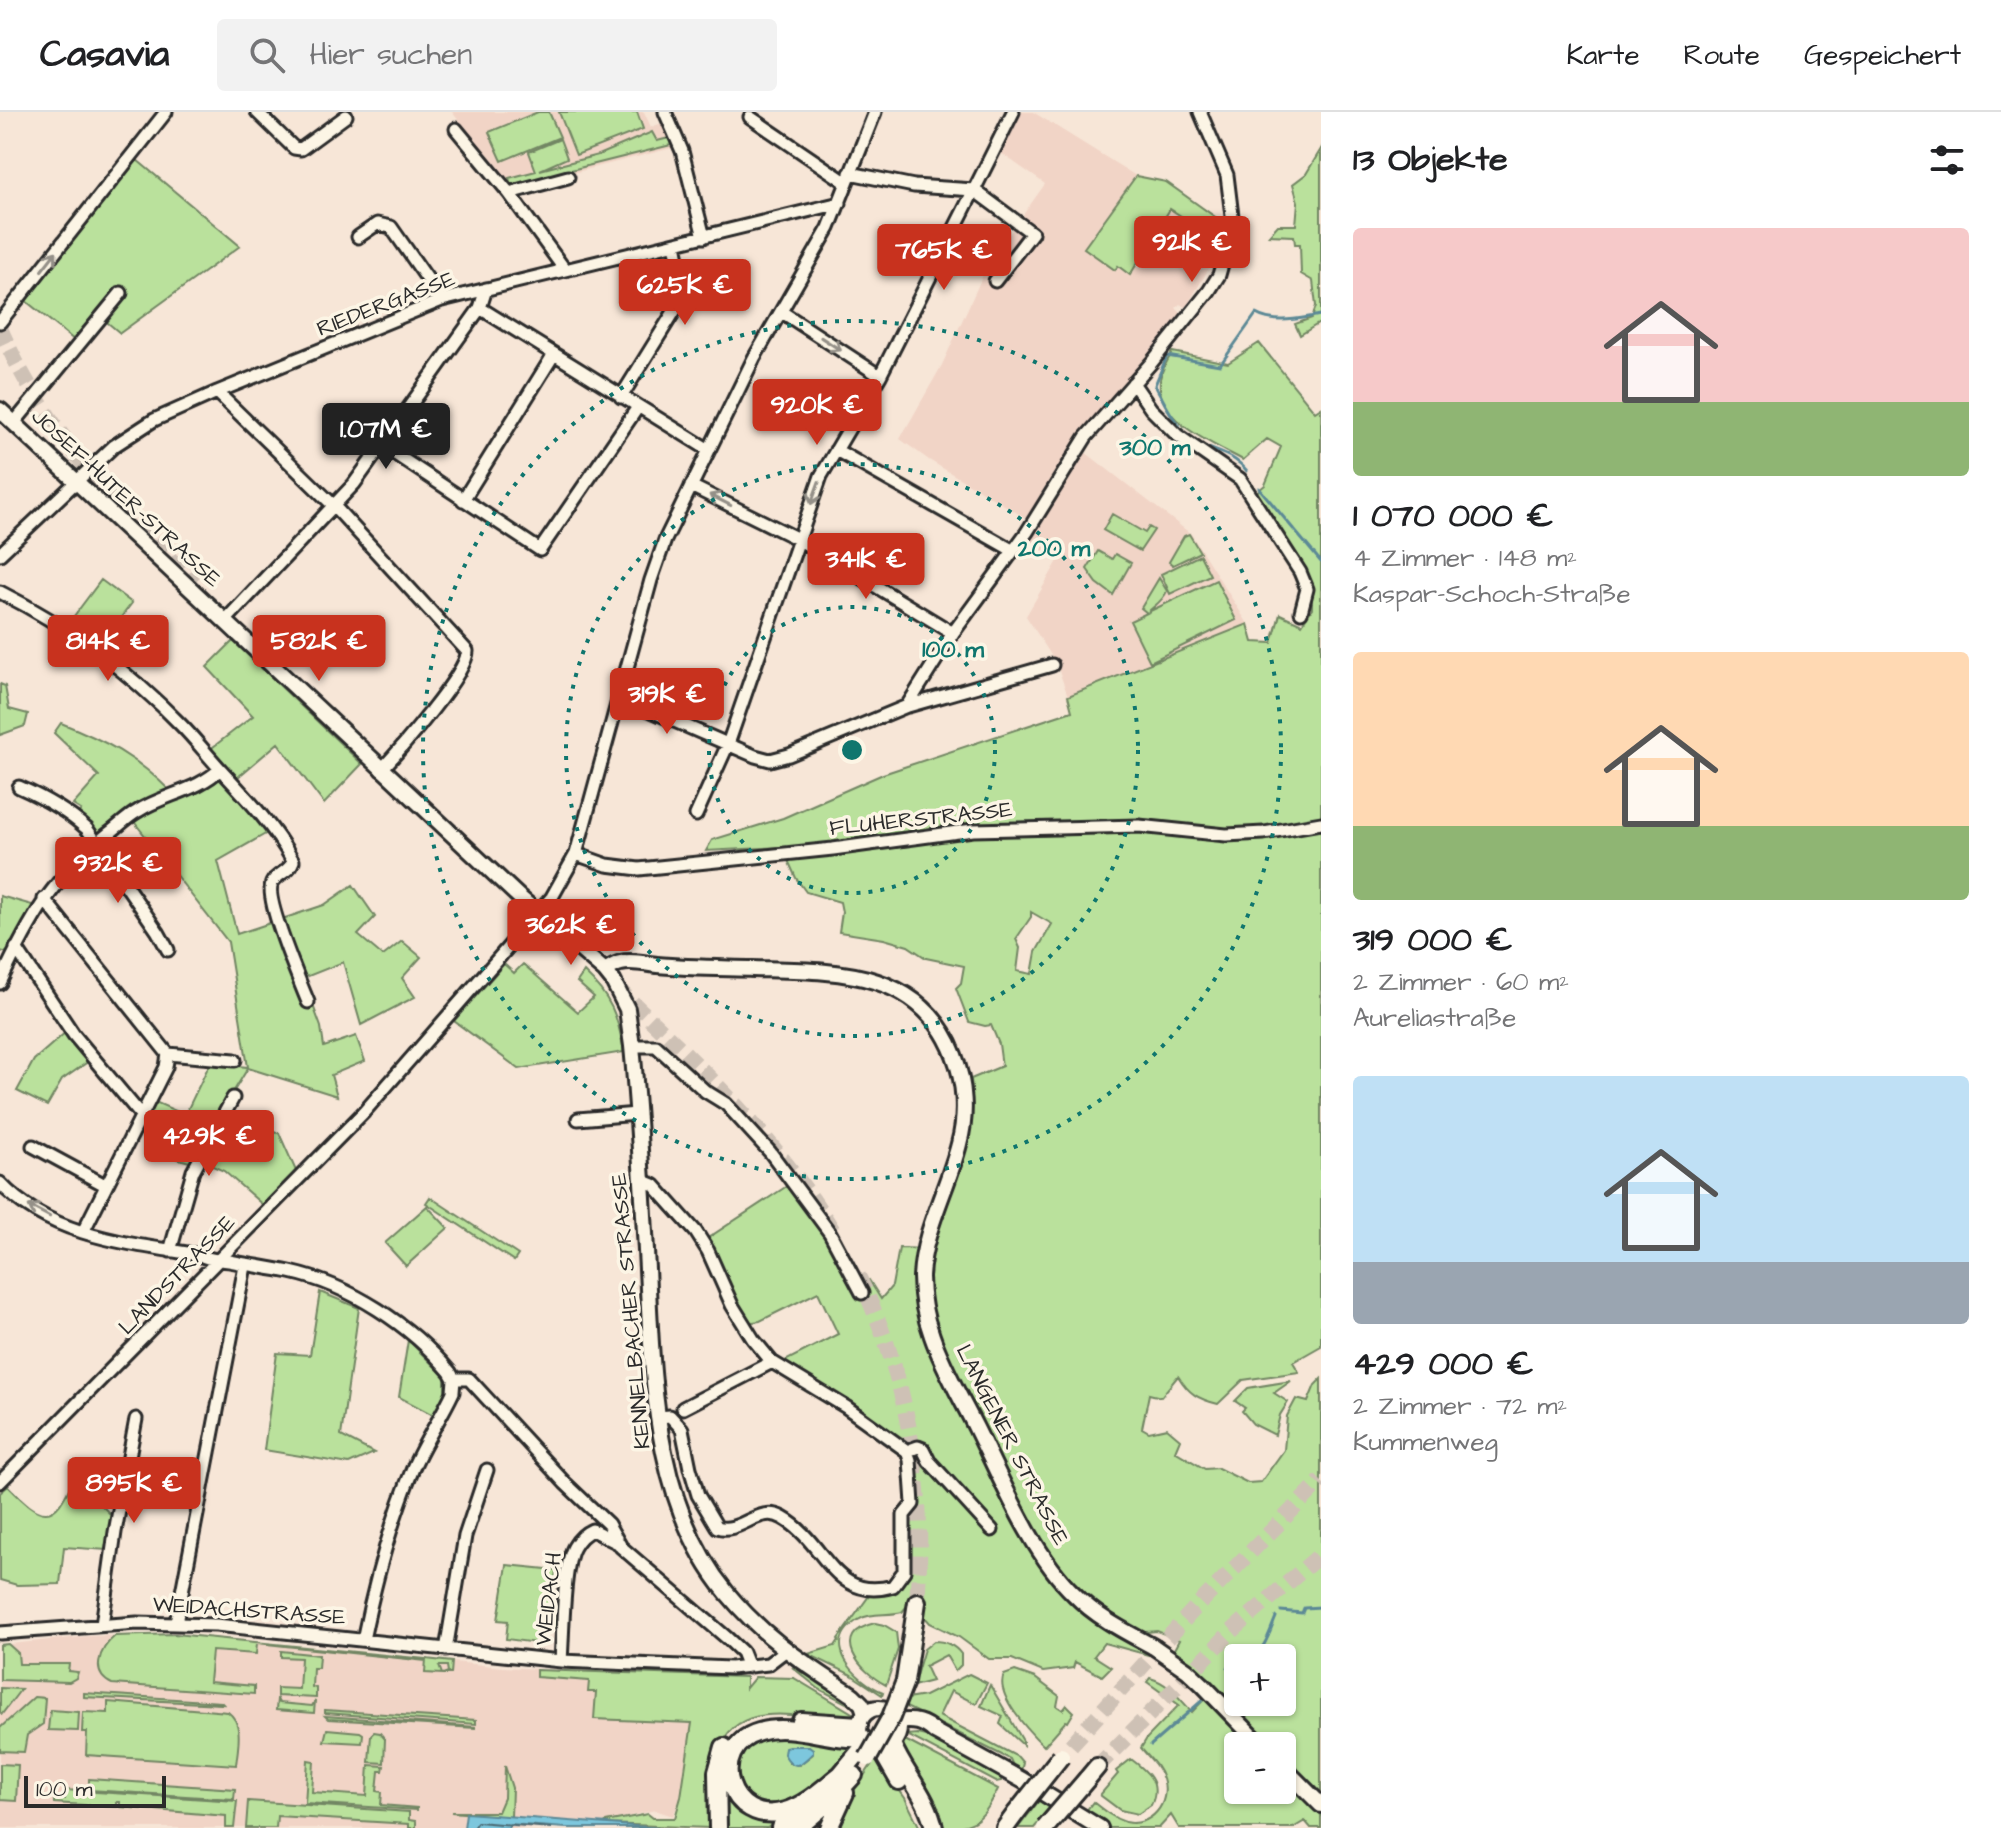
<!DOCTYPE html>
<html lang="de">
<head>
<meta charset="utf-8">
<style>
  :root { --surface:#fff; --page:#f2f2f2; --text:#202124; --muted:#757577; --line:#e0e0e0; --accent:#c8321e }
  body { margin:0; font-family:"Architects Daughter",sans-serif; background:var(--page); color:var(--text); height:100vh; display:flex; flex-direction:column; font-size:30px; white-space:nowrap }
  * { box-sizing:border-box; margin:0 }
  p { font-size:26px; color:var(--muted) }
  .icon { flex:none; width:44px; height:44px; fill:none; stroke:currentColor; stroke-width:2; stroke-linecap:round; stroke-linejoin:round }
  .map { position:relative; flex:1; overflow:hidden }
  .panel { display:flex; flex-direction:column; background:var(--surface); width:680px }
  .panel>* { flex:none }
  .tools { position:absolute; left:1224px; top:1532px; display:grid; gap:16px }
  .tools a { display:grid; place-items:center; width:72px; height:72px; border-radius:8px; background:var(--surface); box-shadow:0 2px 6px #0004; font-size:40px }
  .scale { position:absolute; left:24px; bottom:20px; width:142px; box-sizing:border-box; padding-left:8px; border:4px solid #2b2b2b; border-top:0; font-size:22px; line-height:28px; white-space:nowrap; color:#2b2b2b; -webkit-text-stroke:6px #fcf5e5; paint-order:stroke }
  .price { position:absolute; translate:-50% -68px; padding:0 18px; border-radius:8px; background:var(--accent); color:#fff; font-size:26px; line-height:52px; filter:drop-shadow(0 2px 4px #0008) }
  .price::after { content:''; position:absolute; left:50%; top:48px; width:24px; height:18px; margin-left:-12px; background:inherit; clip-path:polygon(0 0,100% 0,50% 100%) }
  .price.on { background:#222; color:#fff }
  ul { padding:0; list-style:none }
  li { display:grid; align-content:center; gap:16px; height:424px; padding:0 32px }
  li span { display:grid; place-items:center; height:248px; border-radius:8px; color:#555 }
  li>.icon { margin-inline-start:auto }
  span .icon { width:144px; height:144px; fill:#fffc; stroke-width:1 }
  li b { font-size:34px }
  h2 { display:flex; justify-content:space-between; align-items:center; height:96px; padding:0 32px; font-size:34px }
  header { display:flex; align-items:center; gap:48px; box-sizing:border-box; height:112px; padding:0 40px; background:var(--surface); border-bottom:2px solid var(--line) }
  header strong { font-size:38px }
  nav { display:flex; gap:44px; margin-inline-start:auto; font-size:28px }
  .search { width:560px; height:72px; background:var(--page); display:flex; align-items:center; gap:20px; box-sizing:border-box; padding:0 28px; border-radius:8px; color:var(--muted); font-size:30px }
  main { display:flex; flex:1; min-height:0 }
  .map>svg:first-child { display:block }
</style>
</head>
<body>
<header>
<strong>Casavia</strong>
<div class="search"><svg class="icon" aria-label="search" viewBox="0 0 24 24"><circle cx="10" cy="10" r="6"/><path d="M15 15l6 6"/></svg>Hier suchen</div>
<nav><a>Karte</a><a>Route</a><a>Gespeichert</a></nav>
</header>
<main>
<div class="map">
<svg width="1321" height="1716" viewBox="0 0 1321 1716">
  <rect width="100%" height="100%" fill="#f7e6d7"/>
  <filter id="ink" filterUnits="userSpaceOnUse"><feTurbulence type="fractalNoise" baseFrequency=".0125" numOctaves="2"/><feDisplacementMap in="SourceGraphic" scale="16" xChannelSelector="R" yChannelSelector="G"/><feConvolveMatrix kernelMatrix="1 2 1 2 8 2 1 2 1" color-interpolation-filters="sRGB"/></filter>
  <g filter="url(#ink)">
    <!-- built -->
    <path fill="#f1d4c6" d="M452,0H644L651,15L665,10L676,35L517,75L510,74Z
      M1022,0H1033L1136,64L1166,70L1225,112L1215,146L1188,192L1185,195L1180,192L1176,196L1182,202L1180,205L1094,306L1029,408L929,348L900,327L942,253L988,152L1045,72L998,39Z
      M1085,340L1191,422L1248,512L1068,584L1056,551L1026,504L1058,449L1029,428Z
      M175,1522L503,1555L597,1560L595,1607L692,1611L681,1685L673,1704L655,1698L606,1710L605,1716H0V1533L90,1524Z"/>
    <!-- green -->
    <path fill="#bae19c" stroke="#728664" stroke-width="2" fill-rule="evenodd" d="M538,0H549L560,25L502,49L489,20Z
      M559,0H637L643,17L576,43Z
      M652,20L657,29L669,26L671,33L511,73L509,66L536,59L529,40L560,27L567,46L540,58L598,43Z
      M1321,37V210L1300,223L1295,212L1312,206L1316,194L1313,169L1301,162L1300,132H1295L1294,124L1269,123L1278,113H1296L1298,90L1293,72L1306,62Z
      M137,48L240,134L120,221L96,201L74,228L26,189Z
      M1136,64L1166,70L1225,112L1221,130L1170,97L1130,163L1118,154L1115,158L1084,136Z
      M1259,231L1315,300L1321,296V1234L1293,1250L1299,1260L1243,1268L1218,1292C1198,1287 1189,1282 1178,1264L1161,1285L1149,1282L1142,1316L1149,1320L1167,1316L1180,1327L1175,1339L1205,1357L1218,1356L1248,1371L1261,1370L1284,1338L1287,1304L1296,1287L1308,1290L1315,1273L1321,1267V1716H1311L1305,1709L1293,1716H1179L1171,1703L1159,1716H1107L1086,1699L1093,1690C1103,1698 1113,1706 1125,1710C1151,1716 1171,1691 1163,1667C1159,1654 1149,1646 1141,1636L1147,1626L1179,1593L1147,1570L1150,1566C1169,1571 1180,1587 1192,1600L1215,1576L1172,1541L1179,1528L1157,1519L1146,1520L1148,1543L1104,1531L1094,1544L1111,1555L1102,1564L1075,1550L1073,1556L1043,1560L1012,1547H989L959,1525L930,1511L911,1489L902,1500C888,1504 870,1500 858,1508C819,1532 856,1569 883,1580L882,1583L850,1562L808,1542L835,1534L839,1528L838,1527L869,1484L892,1481L904,1468L909,1407L917,1394L914,1344L910,1332L898,1328L781,1251L838,1222L818,1180L760,1209L746,1211L714,1147L708,1126L790,1072L820,1115L854,1175L869,1168L881,1187L892,1174L899,1136L931,1137C949,1083 978,1025 971,967L1002,954L999,932L991,913L985,914L969,910L956,876L961,871L964,854L926,846L908,834L884,827L839,820L842,800L840,790L806,780L796,766L782,735L706,739L712,728L783,706L883,662L1072,599L1068,584L1248,512L1253,530L1272,531L1280,502L1302,512L1312,497V479L1253,383L1265,373L1281,335L1267,327L1243,348C1214,332 1156,310 1160,269C1160,259 1168,249 1172,240L1228,251ZM1031,800L1052,812L1036,840L1032,862L1017,859L1020,836L1016,827L1031,805ZM1238,1546H1282V1590H1238ZM1238,1634H1282V1678H1238Z
      M1112,402L1145,421L1149,415L1154,418L1140,439L1103,418Z
      M1189,422L1200,440L1173,453L1169,450L1184,424Z
      M1098,439L1112,447L1115,442L1131,451L1113,483L1097,471L1087,457Z
      M1200,443L1210,463L1170,482L1161,462Z
      M1159,466L1167,479C1163,489 1154,494 1148,500L1216,468L1236,508L1150,550L1130,509L1147,501L1141,496Z
      M101,468L132,491L98,535L68,512Z
      M233,529L362,652L324,692L278,631L231,671L269,720L218,749L237,822L324,793L353,773L375,805L358,823L383,844L402,829L421,845L402,866L415,885L361,913L343,850L303,866L321,915L324,935L356,924L365,949L331,963L337,984L248,956L213,1013L279,1021L296,1059L264,1094L224,1059L195,1046L193,1051L165,1043L173,1026L161,1022L153,1028L140,1022L153,989L185,1003L210,951L248,955L228,830L128,702L98,722L77,703L81,698L73,693L99,664L54,621L61,611C104,628 137,645 170,679L207,663L212,655L204,642L253,604L207,555Z
      M0,572L5,574L9,597L28,602L25,614L0,623Z
      M0,784L36,794L8,841L0,839Z
      M504,852L514,861L523,852L578,900L594,885L577,870L584,860C611,885 618,904 624,940L519,957L454,909Z
      M67,919L89,949L62,968L47,994L17,979L34,948Z
      M430,1085L518,1143L514,1149L426,1091Z
      M427,1094L448,1116L406,1154L385,1131Z
      M320,1180L359,1196L341,1324L374,1341L349,1352L264,1338L277,1241L310,1243Z
      M408,1228L445,1265V1282L433,1303L399,1285Z
      M1291,1269L1274,1281L1288,1290L1280,1303L1275,1323L1253,1312L1242,1299L1245,1296L1235,1289L1248,1276Z
      M74,1365L114,1406L107,1438L64,1435L60,1472L17,1473L0,1468V1381L8,1374C41,1408 54,1415 74,1365Z
      M507,1453L556,1458L551,1500L559,1509V1515L539,1513L536,1531L506,1527L508,1509L498,1508Z
      M875,1511L884,1513L896,1520L898,1537L886,1573C860,1560 828,1522 875,1511Z
      M175,1522L425,1547V1549L257,1531L256,1542L212,1539L209,1570L254,1574V1582L112,1572C90,1562 99,1537 115,1524Z
      M934,1529C945,1529 955,1534 961,1542V1553L955,1559L946,1543L925,1554L932,1569L913,1574L924,1537Z
      M8,1532L18,1541L19,1552H69L68,1559L78,1560L76,1566L69,1570L0,1568V1533Z
      M281,1539L319,1543L318,1556H313L312,1575L316,1576V1586L277,1584V1576L299,1577L301,1546L281,1545Z
      M426,1547L452,1550L451,1562H443L448,1560L447,1554H439L442,1562L425,1561Z
      M792,1555L845,1582L860,1598L819,1577Z
      M536,1558L746,1565V1576L755,1565L794,1566L857,1604C835,1610 813,1605 791,1603C706,1596 716,1655 710,1716L605,1712L606,1710L648,1702L653,1706H675L681,1685L692,1611L594,1607L596,1580H588L589,1569L536,1565Z
      M1015,1559L1035,1566L1059,1584L1057,1594L1063,1598L1067,1593L1074,1600L1068,1610L1066,1609L1044,1634C1030,1621 994,1582 1004,1563Z
      M969,1562L987,1571L976,1592L951,1579L939,1604L1018,1645L1023,1651L1021,1659L1014,1656L1010,1647L904,1594L907,1587L925,1584Z
      M990,1573L1023,1629V1633L1000,1612L1003,1604L981,1594Z
      M0,1576L21,1577L2,1602L0,1600Z
      M84,1581L221,1590L223,1592L84,1585Z
      M34,1585L45,1586L43,1612L27,1623L24,1640L0,1639V1616Z
      M277,1587L279,1591L312,1594L315,1589L314,1601L276,1598Z
      M108,1590L228,1600C244,1612 238,1634 236,1653L86,1643L87,1620H82L83,1600L108,1601Z
      M50,1598L79,1600L78,1619L48,1618Z
      M325,1598L476,1608V1612L325,1601Z
      M325,1604L475,1615V1616L328,1607Z
      M327,1617L360,1620L363,1622L362,1631L324,1629Z
      M374,1620L380,1621L385,1627L384,1651L369,1650L371,1623Z
      M917,1622L930,1625L1001,1663V1669L996,1670L907,1623Z
      M765,1623L813,1626C823,1638 841,1631 855,1634L837,1656L793,1692L764,1697C733,1677 731,1676 739,1639ZM789,1634H809L812,1643L799,1653L789,1651Z
      M738,1626L729,1684L783,1706L767,1716H727L723,1676Z
      M903,1627L998,1677C983,1707 976,1716 940,1716L900,1635Z
      M876,1646L905,1686L920,1716H837L845,1692Z
      M1131,1647C1147,1659 1162,1671 1151,1693L1138,1702L1120,1698L1100,1683L1118,1662L1116,1659Z
      M308,1648L314,1649L312,1680L367,1684L369,1653L384,1654L383,1659H379L377,1679L382,1680L381,1693L417,1696V1698L305,1691Z
      M0,1652L18,1653L16,1689L0,1688Z
      M505,1654L512,1676L511,1705L451,1700H498L504,1686Z
      M89,1667L235,1677L234,1687L89,1678Z
      M65,1678L237,1689L234,1716H226V1704L120,1695V1690H117V1695L54,1691V1687H65Z
      M1042,1685L1055,1692L1034,1716H1018Z
      M248,1689L409,1700V1708L416,1709V1716H409V1712L277,1704L276,1716H246Z"/>
    <!-- water -->
    <path fill="#7dc7dd" stroke="#5c8996" stroke-width="2" d="M789,1634H809L813,1637V1641C801,1652 795,1661 784,1642L785,1635Z
      M466,1701L659,1716H566L510,1712L508,1716H464Z"/>
    <g fill="none" stroke-linecap="round" stroke-linejoin="round">
      <!-- shore -->
      <path stroke="#4c6972" stroke-width="2" d="M473,1716L477,1710L551,1716"/>
      <!-- stream -->
      <path stroke="#5c8996" stroke-width="3" d="M1247,359C1230,338 1211,341 1191,327C1177,316 1163,288 1155,273L1167,244L1220,253L1256,202C1275,213 1300,206 1321,203
        M1259,376L1321,450
        M1281,1499L1302,1501L1304,1496L1321,1495
        M1250,1546C1265,1539 1270,1519 1276,1505
        M1228,1556L1238,1551
        M1151,1633L1205,1586"/>
      <!-- highway-tunnel -->
      <path stroke="#cec1b5" stroke-width="16" stroke-dasharray="16 8" stroke-linecap="butt" d="M0,216C42,315 118,396 194,471
        M615,874C694,949 776,1025 833,1119
        M858,1164C909,1266 926,1377 917,1490
        M1071,1633L1196,1495L1321,1369
        M1097,1655L1230,1521L1321,1442"/>
      <!-- minor casing -->
      <g stroke="#2b2b2b" stroke-width="17">
        <path id="minor" d="M257,0L294,36L301,37L346,4
          M665,0L682,39L704,125
          M750,5L847,71
          M456,17L509,81L565,158
          M850,61L914,74L974,78L1013,0
          M509,81L568,65
          M358,125L377,112L391,115L442,188
          M480,196L709,338
          M782,200L880,264
          M0,210L166,0
          M1133,271L1151,297L1177,323L1240,367L1300,460L1307,477L1301,500
          M217,280L334,394L467,539C469,559 398,640 381,658
          M621,285L680,190L684,177L675,132
          M14,311L121,181
          M383,334L540,438L638,295
          M836,338L1012,438
          M691,374L798,427L953,521
          M463,388L554,242
          M0,442L114,334L154,308L217,280L442,188L840,91
          M0,480C66,513 130,560 181,613C195,627 208,644 222,659C248,687 275,716 293,749C289,761 277,761 272,771C264,786 300,870 308,890
          M225,509L354,372L480,196L486,177
          M619,585L755,644L770,648L789,643L907,594L953,521L1027,420L1086,325L1152,250L1209,179L1219,163L1230,124L1232,104L1227,63L1200,0
          M908,594L1052,553
          M19,675C44,686 66,698 87,717L158,820L168,838
          M696,703L728,632L821,364L880,264L974,78L1032,121L995,169
          M576,742L607,753L639,757L833,737L973,718L1139,714L1226,723L1264,721L1321,711
          M44,787L168,942
          M16,836L74,923L140,1002
          M0,871C30,807 52,767 108,722C118,715 127,705 138,699C163,683 199,678 220,657
          M632,934H656L705,979L726,992L770,1040L830,1121L862,1181
          M168,942L235,948
          M578,1007L637,1002
          M33,1034L105,1073
          M642,1068L654,1073L696,1120L708,1139L732,1193L753,1227L772,1250L846,1295L907,1339
          M0,1071C50,1125 131,1132 200,1143C211,1149 218,1147 229,1149C249,1153 270,1156 290,1160C350,1173 411,1213 450,1260L454,1267L453,1280C441,1306 424,1330 413,1356C390,1412 375,1469 363,1528
          M83,1120L166,955L168,942
          M170,1139L193,1059L233,986
          M454,1267H469L565,1371L608,1412L621,1435L727,1526L742,1540L748,1555
          M683,1296L772,1250
          M659,1305L670,1304L682,1317L690,1356L698,1383L717,1415C740,1423 758,1392 783,1406C826,1430 833,1491 893,1474L904,1459V1403L913,1392L910,1348L907,1339
          M907,1339L918,1335L923,1337L929,1349L992,1418
          M0,1370L364,1000L552,785L576,742L651,468L665,428L754,246L829,116L875,0
          M176,1511L245,1154
          M102,1513L115,1420L136,1307
          M0,1521L137,1511L216,1513L561,1549L731,1556L768,1552L785,1539
          M446,1538L465,1424L487,1358
          M561,1549C563,1524 563,1454 574,1435C578,1428 585,1421 592,1418L616,1430"/>
      </g>
      <!-- major casing -->
      <g stroke="#2b2b2b" stroke-width="20">
        <path id="major" d="M0,298L519,785L605,859L613,869L627,897L632,934C639,1008 643,1083 647,1157C653,1268 653,1391 727,1481C765,1527 804,1551 853,1583L862,1592L865,1601
          M605,859C610,856 615,852 621,851C632,848 646,852 657,853C689,856 721,856 753,857C832,859 920,855 954,943C965,971 967,1003 959,1032C948,1076 923,1119 921,1165C921,1185 925,1205 932,1224C943,1256 961,1286 976,1316C1002,1368 1032,1442 1074,1482C1096,1505 1126,1520 1154,1535
          M1203,1573L1262,1634
          M859 1616a20 20 0 1 1 40 0a20 20 0 1 1-40 0Z
          M898,1610C914,1607 924,1610 935,1620L1022,1668L1100,1716
          M1282,1654L1321,1693"/>
      </g>
      <!-- highway casing -->
      <g stroke="#2b2b2b" stroke-width="22">
        <path id="highway" d="M905,1569L917,1490
          M801,1609L859,1613
          M892,1632C904,1661 928,1685 934,1716
          M880,1636L899,1669
          M841,1662C823,1676 806,1693 785,1699C729,1716 705,1636 759,1620C792,1610 828,1629 862,1626
          M1087,1667L1097,1655
          M835,1669L859,1640
          M718,1716L717,1660L724,1635
          M780,1716L804,1698
          M798,1716L830,1689L854,1663
          M829,1716L845,1681
          M1005,1716L1016,1701"/>
      </g>
      <!-- minor -->
      <use href="#minor" stroke="#fcf5e5" stroke-width="11"/>
      <!-- major -->
      <use href="#major" stroke="#fcf5e5" stroke-width="14"/>
      <!-- highway -->
      <use href="#highway" stroke="#fcf5e5" stroke-width="16"/>
      <!-- major-bridge casing -->
      <g stroke="#2b2b2b" stroke-width="20" stroke-linecap="butt">
        <path id="major-bridge" d="M1154,1535L1187,1558L1203,1573"/>
      </g>
      <!-- highway-bridge casing -->
      <g stroke="#2b2b2b" stroke-width="22" stroke-linecap="butt">
        <path id="highway-bridge" d="M868,1646L891,1605L905,1569
          M1016,1701L1061,1644
          M1045,1716L1087,1667"/>
      </g>
      <!-- major-bridge -->
      <use href="#major-bridge" stroke="#fcf5e5" stroke-width="14"/>
      <!-- highway-bridge -->
      <use href="#highway-bridge" stroke="#fcf5e5" stroke-width="16"/>
    </g>
    <!-- one-way arrows -->
    <defs><path id="oneway-shaft" d="M-6 0H5M1.5-3L5.5 0L1.5 3" fill="none" stroke-width="1.6" stroke-linecap="round" stroke-linejoin="round" transform="scale(2)"/></defs>
    <g stroke="#949088">
      <use href="#oneway-shaft" transform="translate(49 149) rotate(-52)"/>
      <use href="#oneway-shaft" transform="translate(831 232) rotate(33)"/>
      <use href="#oneway-shaft" transform="translate(815 381) rotate(110)"/>
      <use href="#oneway-shaft" transform="translate(720 388) rotate(-153)"/>
      <use href="#oneway-shaft" transform="translate(39 1099) rotate(-152)"/>
    </g>
  </g>
  <!-- distance rings -->
  <g fill="none" stroke="#0f766e" stroke-width="4" stroke-dasharray="4 8">
    <circle cx="852" cy="638" r="143"/>
    <circle cx="852" cy="638" r="286"/>
    <circle cx="852" cy="638" r="429"/>
  </g>
  <g text-anchor="middle" dominant-baseline="central" stroke-width="7" stroke-linejoin="round" paint-order="stroke">
    <!-- street labels -->
    <g font-size="22" fill="#2b2b2b" stroke="#fcf5e5">
      <text transform="translate(386 192) rotate(-21)">RIEDERGASSE</text>
      <text transform="translate(126 386) rotate(43)">JOSEF-HUTER-STRASSE</text>
      <text transform="translate(921 707) rotate(-6)">FLUHERSTRASSE</text>
      <text transform="translate(177 1163) rotate(-46)">LANDSTRASSE</text>
      <text transform="translate(631 1199) rotate(-95)">KENNELBACHER STRASSE</text>
      <text transform="translate(1012 1333) rotate(63)">LANGENER STRASSE</text>
      <text transform="translate(549 1487) rotate(-83)">WEIDACH</text>
      <text transform="translate(249 1499) rotate(4)">WEIDACHSTRASSE</text>
    </g>
  </g>
  <circle cx="852" cy="638" r="12" fill="#0f766e" stroke="#fcf5e5" stroke-width="4"/>
  <g font-size="24" text-anchor="middle" font-weight="bold" fill="#0f766e" stroke="#fcf5e5" stroke-width="7" stroke-linejoin="round" paint-order="stroke">
    <text x="1155" y="343">300 m</text>
    <text x="1054" y="444">200 m</text>
    <text x="953" y="545">100 m</text>
  </g>
</svg>
<div class="tools">
<a>+</a>
<a>−</a>
</div>
<div class="scale">100 m</div>
<b class="price" style="left:1192px;top:172px">921K €</b>
<b class="price" style="left:944px;top:180px">765K €</b>
<b class="price" style="left:685px;top:215px">625K €</b>
<b class="price" style="left:817px;top:335px">920K €</b>
<b class="price on" style="left:386px;top:359px">1.07M €</b>
<b class="price" style="left:866px;top:489px">341K €</b>
<b class="price" style="left:108px;top:571px">814K €</b>
<b class="price" style="left:319px;top:571px">582K €</b>
<b class="price" style="left:667px;top:624px">319K €</b>
<b class="price" style="left:118px;top:793px">932K €</b>
<b class="price" style="left:571px;top:855px">362K €</b>
<b class="price" style="left:209px;top:1066px">429K €</b>
<b class="price" style="left:134px;top:1413px">895K €</b>
</div>
<section class="panel">
<h2>13 Objekte<svg class="icon" aria-label="filters" viewBox="0 0 24 24"><path d="M4 7h16M4 17h16"/><circle cx="9" cy="7" r="2"/><circle cx="15" cy="17" r="2"/></svg></h2>
<ul>
<li><span style="background:linear-gradient(#f6c9c9 70%,#8fb573 0)"><svg class="icon" aria-label="home" viewBox="0 0 24 24"><path d="M3 11l9-7 9 7M6 9v11h12V9"/></svg></span><div><b>1 070 000 €</b><p>4 Zimmer · 148 m²</p><p>Kaspar-Schoch-Straße</p></div></li>
<li><span style="background:linear-gradient(#ffd9b3 70%,#8fb573 0)"><svg class="icon" aria-label="home" viewBox="0 0 24 24"><path d="M3 11l9-7 9 7M6 9v11h12V9"/></svg></span><div><b>319 000 €</b><p>2 Zimmer · 60 m²</p><p>Aureliastraße</p></div></li>
<li><span style="background:linear-gradient(#bfe0f5 75%,#9aa5b1 0)"><svg class="icon" aria-label="home" viewBox="0 0 24 24"><path d="M3 11l9-7 9 7M6 9v11h12V9"/></svg></span><div><b>429 000 €</b><p>2 Zimmer · 72 m²</p><p>Kummenweg</p></div></li>
</ul>
</section>
</main>
</body>
</html>
